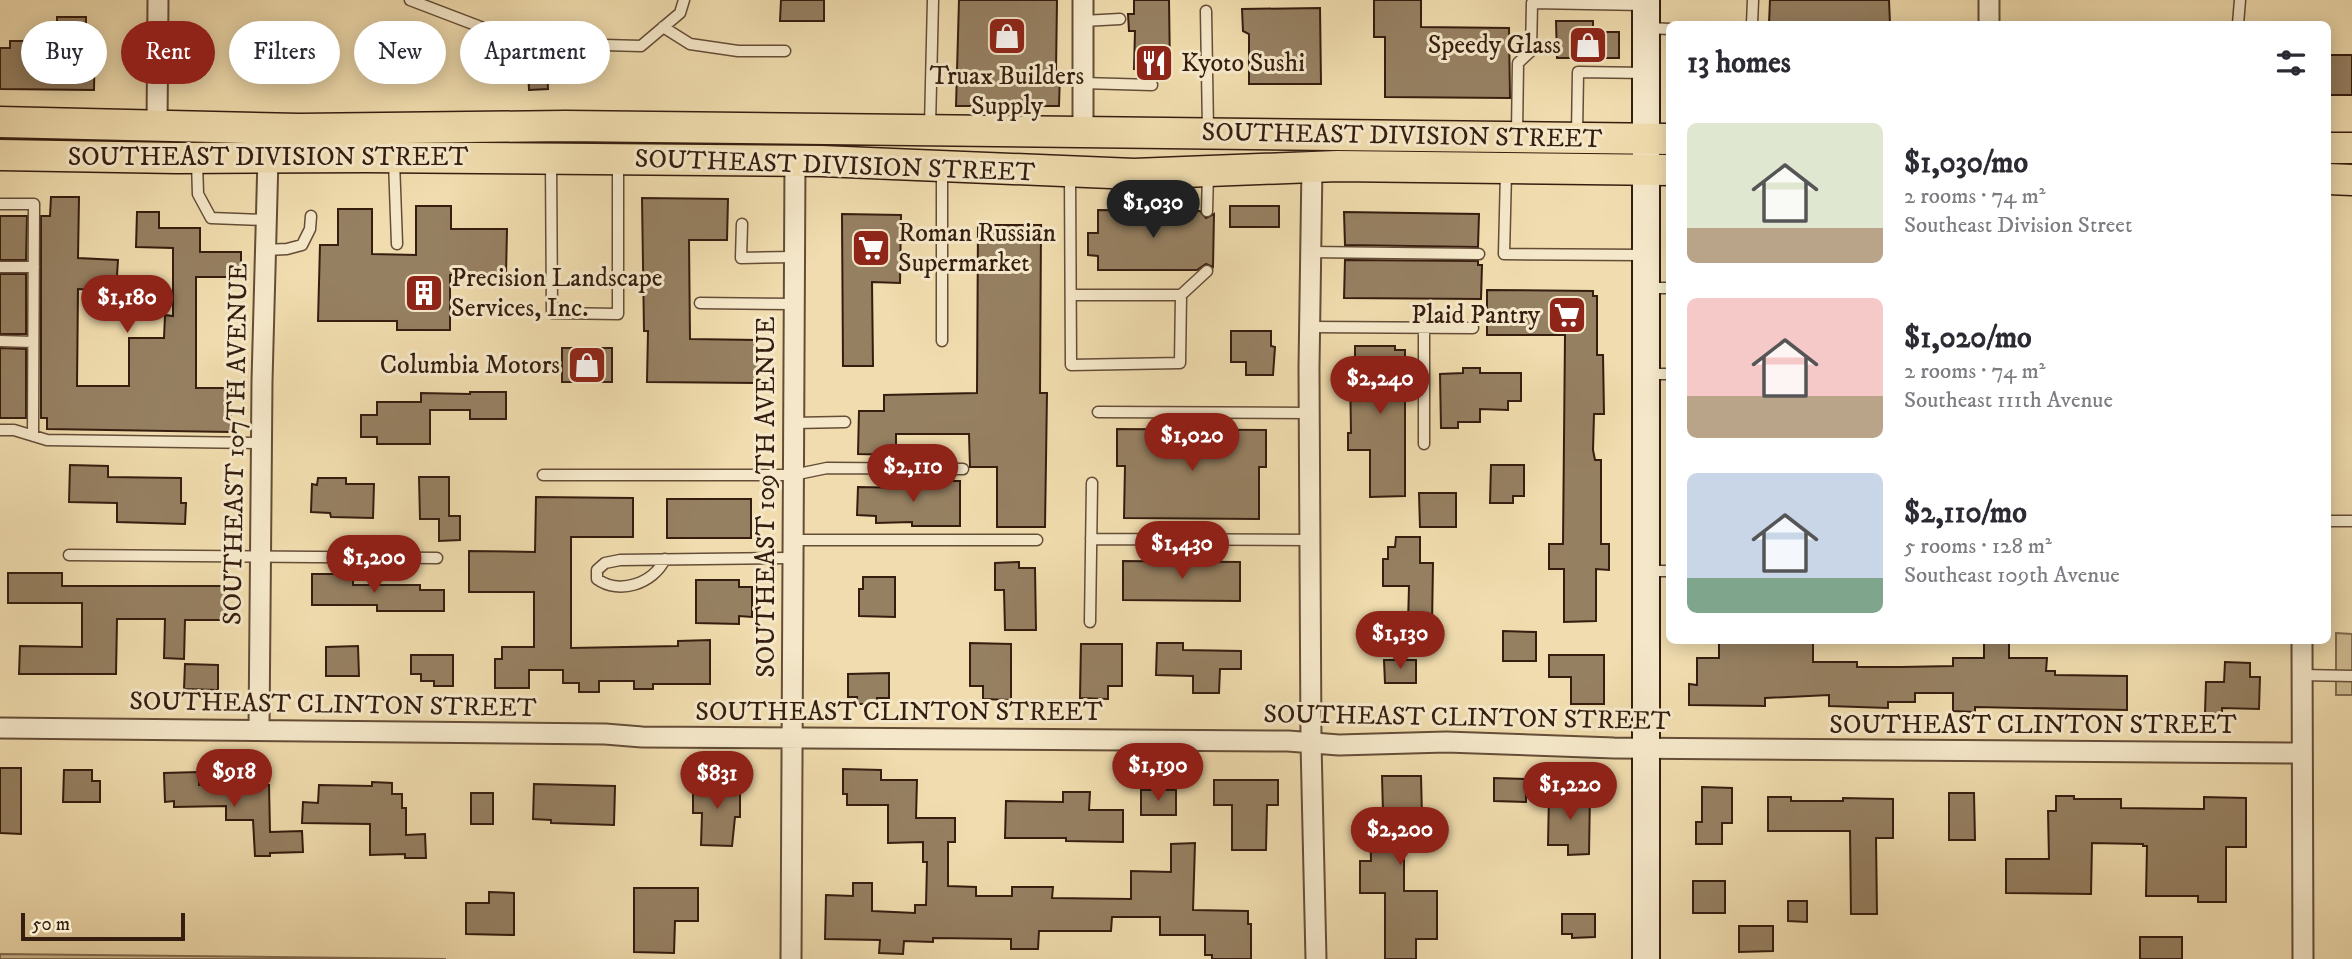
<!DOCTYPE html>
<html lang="en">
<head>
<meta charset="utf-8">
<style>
  :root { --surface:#fff; --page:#f7f7f7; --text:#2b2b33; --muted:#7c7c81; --accent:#8f2418 }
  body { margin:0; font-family:"IM FELL DW Pica",serif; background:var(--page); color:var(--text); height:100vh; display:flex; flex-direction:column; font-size:26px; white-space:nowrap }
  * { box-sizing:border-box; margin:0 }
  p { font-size:23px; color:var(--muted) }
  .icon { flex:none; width:38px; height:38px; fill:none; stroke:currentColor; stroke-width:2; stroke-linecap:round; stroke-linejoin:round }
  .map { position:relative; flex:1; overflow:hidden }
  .side { position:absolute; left:1666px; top:21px; width:665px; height:623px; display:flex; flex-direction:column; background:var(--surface); border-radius:10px; box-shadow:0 4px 18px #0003 }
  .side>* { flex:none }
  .hud { position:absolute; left:21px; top:21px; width:665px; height:63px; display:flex; gap:14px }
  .scale { position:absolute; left:21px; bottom:18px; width:164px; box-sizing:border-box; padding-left:7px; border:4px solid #351d0f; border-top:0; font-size:19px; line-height:24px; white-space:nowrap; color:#351d0f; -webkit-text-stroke:5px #f5e8ca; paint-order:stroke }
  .price { position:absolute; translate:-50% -60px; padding:0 16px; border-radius:24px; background:var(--accent); color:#fff; font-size:23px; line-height:46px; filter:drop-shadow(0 2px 4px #0008) }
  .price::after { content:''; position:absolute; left:50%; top:42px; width:21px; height:16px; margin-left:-10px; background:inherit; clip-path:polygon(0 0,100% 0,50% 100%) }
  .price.selected { background:#222; color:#fff }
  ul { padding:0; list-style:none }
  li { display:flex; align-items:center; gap:21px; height:175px; padding:0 21px }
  li span { display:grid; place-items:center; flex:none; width:196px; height:140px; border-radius:10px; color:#555 }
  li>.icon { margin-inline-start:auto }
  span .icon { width:84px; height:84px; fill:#fffc; stroke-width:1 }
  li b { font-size:30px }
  h2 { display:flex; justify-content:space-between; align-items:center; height:84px; padding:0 21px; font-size:30px }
  .tag { padding:0 24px; border-radius:32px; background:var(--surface); box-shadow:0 4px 18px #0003; font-size:24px; line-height:63px }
  .tag.selected { background:var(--accent); color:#fff }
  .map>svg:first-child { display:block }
</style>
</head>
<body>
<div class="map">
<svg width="2352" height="959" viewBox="0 0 2352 959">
  <rect width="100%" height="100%" fill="#f0dcae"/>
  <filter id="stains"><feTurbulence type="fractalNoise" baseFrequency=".00286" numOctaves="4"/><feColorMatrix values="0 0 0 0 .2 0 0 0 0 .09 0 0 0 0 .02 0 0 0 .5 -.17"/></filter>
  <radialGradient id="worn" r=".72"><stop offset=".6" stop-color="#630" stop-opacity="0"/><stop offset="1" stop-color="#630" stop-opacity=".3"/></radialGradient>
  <!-- green -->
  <path fill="#d0bc93" stroke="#826c51" stroke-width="2" d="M2336,633L2352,634V695H2336Z
    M0,954L446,959H0Z"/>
  <!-- building -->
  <path fill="#968062" stroke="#351d0f" stroke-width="2" d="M781,0H824V21H780Z
    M959,0H1057L1056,72H1060L1059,106H956Z
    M1134,0H1169L1170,70L1134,69L1135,31H1129L1128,14H1134Z
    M1374,0H1421V27L1509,28L1510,98L1385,97V37H1374Z
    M1770,0H1889L1890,24H1769Z
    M1320,8L1321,84H1249V34L1243,31L1242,9Z
    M57,17H86V36H95L94,90L0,89V48H10V41H29V36H57Z
    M1556,21H1593V32H1619V58H1557Z
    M2328,55H2352V95H2328Z
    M528,67H547L548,89L529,90Z
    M51,197H79L78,258L118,260L116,291L78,289L77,386H129V338H164L165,315L173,316V248L136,247L137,212H159V228H200V252H241V277H196V388H231L230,432L47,429V418H41V216H50Z
    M642,198L728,199L727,240H689L690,339L758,340V383L647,382L648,331H644Z
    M416,206H451V229H507L506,275H450V330H397V321H318L320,245H338V209H372V254L416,255Z
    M1230,206H1279V227H1230Z
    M1098,210L1200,211L1206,218L1214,214L1213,267L1206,264L1197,270H1098V256L1088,255V233H1098Z
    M1344,212L1479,214L1478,247L1345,245Z
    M842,214L901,215L900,283L872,282L873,366H843Z
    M0,216H27L26,260H0Z
    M978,225H1041L1040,393H1047L1045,527H997V467H970L969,434H896V455L858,454L859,411H884V395L977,393Z
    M1345,260L1478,261V265H1482L1481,299L1344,298Z
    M0,274H26V334H0Z
    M1487,290L1593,291V296H1597V355H1603L1604,414H1594L1593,450L1595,460H1601V544H1609V570L1596,569V621L1564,622V569H1549V544H1563L1565,335H1487Z
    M1231,331H1271V346L1275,347L1273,375H1246V362H1231Z
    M1355,346H1395V350H1405V496L1370,497V450H1348V433H1351L1350,368H1355Z
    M0,348L26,349V418H0Z
    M562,348H612V382H562Z
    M1463,368H1480V373H1521V401H1508V410L1480,409V422H1458V428H1441L1440,374L1463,373Z
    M470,392H506V419H470V410H430V444H377V437H361V415H377V402H421V393L470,394Z
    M1117,429L1266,430V467H1259V519L1124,518L1125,466H1117Z
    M70,465L108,466V477L181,478V503H186L185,524L117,522V503L69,502Z
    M1491,465H1524V496H1513V503H1490Z
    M419,477H449V516H460V540L439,541V519H420Z
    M318,478H346V484H374L373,518L331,517L330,513L311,512L312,484L317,485Z
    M912,481H960V526H912V522L876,523V516L857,515L858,487L912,488Z
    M1419,493H1456V527H1420Z
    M536,497L633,498V537H571V648L678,646V641L710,640V684H653V689H634V681H599V692H579V683H563V670H529V688H495V659H502V647H534V592H469V551L535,552Z
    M667,499H751V538H667Z
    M1396,537H1420V563H1433L1432,625L1408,624L1409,586H1383V559H1388V547H1395Z
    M1123,561L1240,562V601L1123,600Z
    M1019,562V568H1035L1036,630H1005L1004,590H995V563Z
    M8,573H62V586H226L225,620H185L184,659L164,658L165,619H117L116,674H19L20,646L82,647V603H8Z
    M312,574H353V585H420V590H444V611H377V605H312Z
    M863,577H895V617L859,616V589H863Z
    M696,580H739V587H752V617L739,616V624L696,623Z
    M1503,631L1536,632V661H1503Z
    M1719,640H1813V662H1857V667H1901L1953,666V658H1984V640H2009V658H2047L2046,671H2055V675L2127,676V710L1975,707V712L1953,711V693H1915V702H1888V708L1829,706V695L1765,698V706L1689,705V684L1697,685V658H1719Z
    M970,643L1011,644V700L983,699V686H970Z
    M1157,643H1183V650L1241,651V669H1220L1219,693H1193V676L1156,675Z
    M1081,644H1122V686H1108V699L1080,698Z
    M358,646L359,676H326V647Z
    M411,655H453V686H434V681H421V674H411Z
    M1549,655H1604V704H1571V677H1549Z
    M1384,660H1416V683H1385Z
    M2225,662L2250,663V677H2260L2259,709L2222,708V713H2205L2206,682H2224Z
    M185,664L218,665V690L184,689Z
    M889,673V698H877V704H857V697H848V674Z
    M0,768H21V834L0,833Z
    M843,769L881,770V780H917L916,818H955V842H948V886L976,887V896H1012V887H1053L1052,898L1131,899V871L1171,872V844L1195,843L1193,910L1248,911V924H1251V959H1212V955H1205V935H1160V917H1112L1111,931H1039L1038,949H1011V939L933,938V942L904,941L903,954L879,953L880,940L825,939L826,895L853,896V883H872V911L915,913V905H926L927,862H923V842L888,843V805H847V794H843Z
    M64,770H92V781H100V802H63Z
    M199,772V785H269L270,832L302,831L303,852L270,853V856H255L253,820H226V806L174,807V801L165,802L164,773Z
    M1382,776H1421L1422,816H1439V838L1404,839V891H1437V939H1416V959H1385V893H1360V861H1371L1370,812H1383Z
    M1494,778L1526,779V802L1494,801Z
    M1214,780H1278V805H1267L1266,850H1232V805H1214Z
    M372,782L392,783V794H402V808H406V835L425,834L426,858H405V854L370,855V824L302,823L303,802L318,803L319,785L372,786Z
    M693,783H740V817H735L732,846L701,845L702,813H693Z
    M534,784L615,786L614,825L551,823V820L533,819Z
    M1702,787L1732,788V823H1722V844H1696V822H1702Z
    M1141,790H1176V815H1141Z
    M1063,792H1090L1089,810H1123V842L1066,841V838H1005L1006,801L1063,802Z
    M1590,792L1589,854L1568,855V845H1548L1549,794Z
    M471,793H493V824H471Z
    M1949,793H1974L1975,840H1949Z
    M2056,796H2074V799H2121V808L2204,809V797L2246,798V847H2226V902H2198V896H2146L2147,846H2143V844L2092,843L2091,894L2006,893V859H2049L2048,811H2056Z
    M1768,797H1791V801H1843V798L1893,799V838H1876L1877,914H1851L1850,831H1768Z
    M1693,881H1725V913H1693Z
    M634,888H698V921H675L674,953L634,952Z
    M489,892L514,893V935L466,934V903H489Z
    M1788,901H1807V922L1788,921Z
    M1562,914H1595V937L1572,938V934H1562Z
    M1739,926H1773V951L1739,952Z
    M2140,937H2182V959H2140Z"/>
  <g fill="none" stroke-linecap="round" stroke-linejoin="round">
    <!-- lane casing -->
    <g stroke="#644d37" stroke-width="13">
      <path id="lane" d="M410,0L507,37
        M1206,11L1208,130
        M1083,21L1120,19
        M1752,24L1753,0
        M2238,24L2240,0
        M663,27L690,44L738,51H785
        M1647,28L1670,29
        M566,44L641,46L680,13L684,0
        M1083,83L1152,85
        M930,126L933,0
        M1517,133L1518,63L1531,51L1532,3L1644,5
        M1577,134L1578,72L1646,73
        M551,160L552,313L618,314V163
        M394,161L397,244
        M197,162L198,194L211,218L266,220
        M1506,172L1504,254L1644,255
        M1070,176L1071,365L1180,363L1181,295H1072
        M0,204H34L33,436
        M1207,211L1208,173
        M742,224L741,258L794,257
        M265,250L287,249L302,245L310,229L311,216
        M1310,252L1479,254
        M0,267H34
        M1648,288H1670
        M1181,295L1207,271
        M700,303L794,304
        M1309,327L1473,328
        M1424,327V444
        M0,341L33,342
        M942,341V170
        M1647,374H1670
        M1098,412L1309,413
        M793,423L845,422
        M0,430H14L47,440L261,443
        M543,475H793L827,468L963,469
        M2328,521H2352
        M1091,539L1310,540
        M793,540H1037
        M69,555L437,558
        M665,559C653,584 619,595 597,579V570L605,563L620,560L792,558
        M1647,571H1670
        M1090,622L1092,483
        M2302,675L2352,676"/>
    </g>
    <!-- street casing -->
    <g stroke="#644d37" stroke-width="23">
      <path id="street" d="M1989,24V0
        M157,127L158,0
        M1083,132V0
        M1312,166L1309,368L1311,743L1316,959
        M2302,640L2303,959
        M0,728L605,734L642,737L1288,741L1339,745L1446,742L1614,748L2302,753
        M259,730L262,381L268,158
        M791,959L795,161"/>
    </g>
    <!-- secondary casing -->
    <g stroke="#351d0f" stroke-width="30">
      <path id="secondary" d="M1646,959V0"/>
    </g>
    <!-- primary casing -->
    <g stroke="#351d0f" stroke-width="33">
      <path id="primary" d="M0,122L299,129L565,126L1670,139
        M2328,148H2352
        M0,155L177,158L366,157L821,161L1134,174L1337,166L1670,170
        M2328,179L2352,180"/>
    </g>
    <!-- lane -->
    <use href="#lane" stroke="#f5e8ca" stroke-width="10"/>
    <!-- street -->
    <use href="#street" stroke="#f5e8ca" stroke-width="19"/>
    <!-- secondary -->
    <use href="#secondary" stroke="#f5e8ca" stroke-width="26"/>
    <!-- primary -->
    <use href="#primary" stroke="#f0dcae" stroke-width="30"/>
  </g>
  <!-- icons -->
  <defs>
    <g id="shop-square" transform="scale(2.0125)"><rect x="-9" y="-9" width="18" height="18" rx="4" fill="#8f2418" stroke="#f5e8ca"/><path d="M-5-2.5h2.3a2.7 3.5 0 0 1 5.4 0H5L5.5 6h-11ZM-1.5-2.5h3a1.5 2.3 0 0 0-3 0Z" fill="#fff"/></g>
    <g id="restaurant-square" transform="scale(2.0125)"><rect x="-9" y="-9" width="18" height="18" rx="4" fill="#8f2418" stroke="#f5e8ca"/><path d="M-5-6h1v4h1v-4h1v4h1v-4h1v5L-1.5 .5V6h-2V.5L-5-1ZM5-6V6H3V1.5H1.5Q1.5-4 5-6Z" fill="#fff"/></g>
    <g id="supermarket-square" transform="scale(2.0125)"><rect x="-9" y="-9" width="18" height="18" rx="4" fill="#8f2418" stroke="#f5e8ca"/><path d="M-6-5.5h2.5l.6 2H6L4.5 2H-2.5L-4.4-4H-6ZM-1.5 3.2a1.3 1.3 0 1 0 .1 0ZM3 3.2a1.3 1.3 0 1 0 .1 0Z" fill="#fff"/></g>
    <g id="building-square" transform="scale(2.0125)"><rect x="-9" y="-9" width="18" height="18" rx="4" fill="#8f2418" stroke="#f5e8ca"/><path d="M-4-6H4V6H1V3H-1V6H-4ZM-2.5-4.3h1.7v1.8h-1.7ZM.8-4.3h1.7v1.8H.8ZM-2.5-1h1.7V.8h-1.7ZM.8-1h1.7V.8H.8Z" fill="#fff"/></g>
  </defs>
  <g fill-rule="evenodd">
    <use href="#shop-square" x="1007" y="36"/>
    <use href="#shop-square" x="1588" y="45"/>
    <use href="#restaurant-square" x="1154" y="63"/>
    <use href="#supermarket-square" x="871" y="248"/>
    <use href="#building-square" x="424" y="293"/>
    <use href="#supermarket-square" x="1567" y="315"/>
    <use href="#shop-square" x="587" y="365"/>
  </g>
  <g text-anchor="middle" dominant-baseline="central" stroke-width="6" stroke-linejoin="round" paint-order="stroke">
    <!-- poi labels -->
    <g font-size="26" fill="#351d0f" stroke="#f5e8ca" text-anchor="end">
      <text x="1561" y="45">Speedy Glass</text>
      <text x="1181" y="63" text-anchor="start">Kyoto Sushi</text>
      <text x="1007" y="76" text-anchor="middle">Truax Builders<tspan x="1007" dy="30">Supply</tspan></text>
      <text x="898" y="233" text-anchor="start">Roman Russian<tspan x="898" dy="30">Supermarket</tspan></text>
      <text x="451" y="278" text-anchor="start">Precision Landscape<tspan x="451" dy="30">Services, Inc.</tspan></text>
      <text x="1540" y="315">Plaid Pantry</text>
      <text x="560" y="365">Columbia Motors</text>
    </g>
    <!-- street labels -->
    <g font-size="26" fill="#351d0f" stroke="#f5e8ca">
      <text transform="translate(1402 136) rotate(1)">SOUTHEAST DIVISION STREET</text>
      <text x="268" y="157">SOUTHEAST DIVISION STREET</text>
      <text transform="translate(835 166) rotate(2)">SOUTHEAST DIVISION STREET</text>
      <text transform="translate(236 444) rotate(-89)">SOUTHEAST 107TH AVENUE</text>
      <text transform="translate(766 497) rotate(-90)">SOUTHEAST 109TH AVENUE</text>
      <text transform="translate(333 705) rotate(1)">SOUTHEAST CLINTON STREET</text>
      <text x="899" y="712">SOUTHEAST CLINTON STREET</text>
      <text transform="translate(1467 718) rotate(1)">SOUTHEAST CLINTON STREET</text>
      <text x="2033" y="725">SOUTHEAST CLINTON STREET</text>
    </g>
  </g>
  <rect width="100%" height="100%" filter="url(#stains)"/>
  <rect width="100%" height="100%" fill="url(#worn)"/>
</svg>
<div class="scale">50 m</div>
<b class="price selected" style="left:1153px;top:240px">$1,030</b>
<b class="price" style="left:127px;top:335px">$1,180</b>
<b class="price" style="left:1380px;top:416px">$2,240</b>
<b class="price" style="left:1192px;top:473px">$1,020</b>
<b class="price" style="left:913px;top:504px">$2,110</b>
<b class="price" style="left:1182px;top:581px">$1,430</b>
<b class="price" style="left:374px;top:595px">$1,200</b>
<b class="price" style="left:1400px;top:671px">$1,130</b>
<b class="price" style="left:1158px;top:803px">$1,190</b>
<b class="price" style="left:234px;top:809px">$918</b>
<b class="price" style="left:717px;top:811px">$831</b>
<b class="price" style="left:1570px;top:822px">$1,220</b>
<b class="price" style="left:1400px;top:867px">$2,200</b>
<div class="hud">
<a class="tag">Buy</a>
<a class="tag selected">Rent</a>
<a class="tag">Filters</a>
<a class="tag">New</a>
<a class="tag">Apartment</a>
</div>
<section class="side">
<h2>13 homes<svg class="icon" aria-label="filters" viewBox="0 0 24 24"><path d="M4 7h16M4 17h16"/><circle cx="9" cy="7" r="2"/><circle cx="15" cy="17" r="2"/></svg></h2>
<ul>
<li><span style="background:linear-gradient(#dfe7d0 75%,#b9a48a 0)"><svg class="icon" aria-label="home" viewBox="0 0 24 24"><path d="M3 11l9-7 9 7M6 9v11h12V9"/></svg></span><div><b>$1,030/mo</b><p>2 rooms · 74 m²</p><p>Southeast Division Street</p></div></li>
<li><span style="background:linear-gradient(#f6c9c9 70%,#b9a48a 0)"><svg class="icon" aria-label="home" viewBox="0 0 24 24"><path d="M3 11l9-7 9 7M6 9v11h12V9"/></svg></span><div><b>$1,020/mo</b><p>2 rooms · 74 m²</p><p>Southeast 111th Avenue</p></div></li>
<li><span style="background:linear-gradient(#c9d6e8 75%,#7fa58c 0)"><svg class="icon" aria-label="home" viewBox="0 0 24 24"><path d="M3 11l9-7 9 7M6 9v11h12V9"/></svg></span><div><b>$2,110/mo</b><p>5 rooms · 128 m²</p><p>Southeast 109th Avenue</p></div></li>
</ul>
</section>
</div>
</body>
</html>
